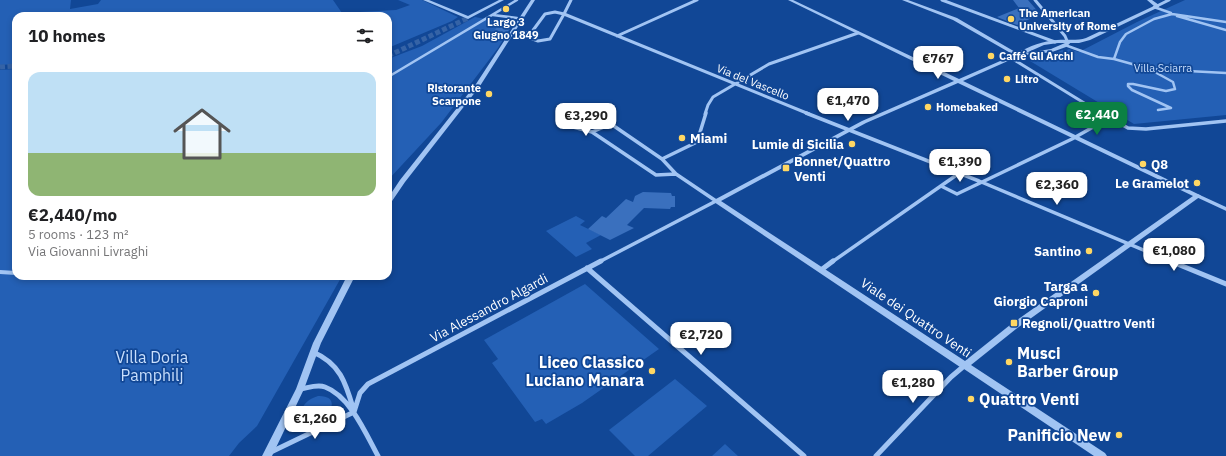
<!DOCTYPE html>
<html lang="en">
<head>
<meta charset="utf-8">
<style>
  :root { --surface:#fff; --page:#f6f6f6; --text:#202124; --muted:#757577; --line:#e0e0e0; --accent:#0b8043 }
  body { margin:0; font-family:"IBM Plex Sans",sans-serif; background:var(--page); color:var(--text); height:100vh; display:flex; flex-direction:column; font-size:15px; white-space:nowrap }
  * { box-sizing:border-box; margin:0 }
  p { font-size:13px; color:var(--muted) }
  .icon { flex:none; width:22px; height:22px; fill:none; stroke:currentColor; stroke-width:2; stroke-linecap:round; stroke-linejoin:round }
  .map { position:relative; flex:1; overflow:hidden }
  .side { position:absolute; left:12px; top:12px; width:380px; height:268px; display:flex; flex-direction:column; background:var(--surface); border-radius:12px; box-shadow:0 2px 6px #0003 }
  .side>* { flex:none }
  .price { position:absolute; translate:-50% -34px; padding:0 9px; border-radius:8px; background:#fff; color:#222; font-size:13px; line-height:26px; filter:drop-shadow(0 1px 2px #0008) }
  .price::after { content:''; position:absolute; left:50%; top:24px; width:12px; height:9px; margin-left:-6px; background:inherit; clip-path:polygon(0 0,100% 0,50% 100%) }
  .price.current { background:var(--accent); color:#fff }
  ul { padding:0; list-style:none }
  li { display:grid; align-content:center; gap:8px; height:212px; padding:0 16px }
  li+li { border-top:1px solid var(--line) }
  li span { display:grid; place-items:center; height:124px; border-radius:12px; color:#555 }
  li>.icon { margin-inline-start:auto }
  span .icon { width:72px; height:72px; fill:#fffc; stroke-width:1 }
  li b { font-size:17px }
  h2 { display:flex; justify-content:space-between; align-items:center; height:48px; padding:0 16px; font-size:17px }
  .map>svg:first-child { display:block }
</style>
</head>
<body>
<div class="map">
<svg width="1226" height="456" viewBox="0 0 1226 456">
  <rect width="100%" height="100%" fill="#114796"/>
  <!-- green -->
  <path fill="#2460b5" d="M0,0H71L70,9L98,4L101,0H333L342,13L396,10L410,5L398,0H422L458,17L452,21L388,48V16H16V64L0,65Z
    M1185,0H1226V115L1134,124L1030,61L1037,57L1043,59L1062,50L1065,51L1069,49L1079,52L1137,22Z
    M475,17L513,24L498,48L441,123L388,180V59L422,46Z
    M16,69V276H342L257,426L239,443L229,456H0V70Z
    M576,216L585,221L580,225L601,235L586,243L592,249L576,257L546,231Z
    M585,284L659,349L582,403L546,424L542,419L535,422L492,363L498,359L484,340Z
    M675,379L707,406L648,456H635L609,430Z
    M318,396C346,395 326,427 305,419L301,413C303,403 309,399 318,396Z
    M725,444L738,456H712Z"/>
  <!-- building -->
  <path fill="#3a70be" d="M1013,0H1028L1040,14L1017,25L997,17L1019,8Z
    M500,23L513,24L505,35L492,34Z
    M643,192L671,193L672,196H675V207H671L670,209L644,208L627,225L634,228L610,240L588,229L602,216L606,218L626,199L633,202L635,196Z"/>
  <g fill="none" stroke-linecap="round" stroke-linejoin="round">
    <!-- tertiary-tunnel -->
    <path stroke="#3563a6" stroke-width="5" stroke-dasharray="5 2.5" stroke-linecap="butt" d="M388,56L468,18
      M0,67L16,66"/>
    <!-- pedestrian-far1 -->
    <path stroke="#a1c4f3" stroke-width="2.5" d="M1154,7L1171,13
      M493,15L517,18
      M1177,16L1226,30
      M1065,45L1098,57L1114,59L1150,69L1226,73
      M1114,59L1120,42L1126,34L1154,19L1172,14L1226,22
      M1153,71L1173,82L1175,89L1166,91L1133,84H1128V86L1132,90L1171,108L1158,110
      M388,77L517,0"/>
    <!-- pedestrian -->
    <path stroke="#a1c4f3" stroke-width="4" d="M0,272L16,273"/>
    <!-- minor-far2 -->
    <path stroke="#a1c4f3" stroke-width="3" d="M942,0L1055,42
      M1035,0L1065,36L1068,43
      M1157,6L1169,0
      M555,12L564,14L550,39L538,41L530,38L531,33L545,14Z
      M564,14L809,114
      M564,14L571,0
      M513,32L531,33
      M617,36L697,0
      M1011,58L1102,114
      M705,114L708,105L713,97L769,64L858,33"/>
    <!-- minor-far1 -->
    <path stroke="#a1c4f3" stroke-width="3.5" d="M806,113L979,181L1172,262
      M1101,113L1128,128L1146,129L1226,121
      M558,123L592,132
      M611,124L662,159L676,174L656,175L592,132Z
      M662,159L697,142L706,113
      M941,186L957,194L1072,139L1109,118
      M1198,196L1226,209
      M599,262L716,201L676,174
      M832,262L958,174"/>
    <!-- minor -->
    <path stroke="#a1c4f3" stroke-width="5" d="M1170,261L1226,284
      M587,268L804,456
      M821,270L833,261
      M313,352C341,364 346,384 354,411
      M300,389C308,388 317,384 325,387C350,396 366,434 378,456
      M354,412L360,393L368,384L601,261
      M271,452L354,412
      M876,456L951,377L964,366"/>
    <!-- tertiary -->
    <path fill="#a1c4f3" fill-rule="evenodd" d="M423,0H429L468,16L499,0H504L468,19Z
      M531,0H535L480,86L405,182L390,204L388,205V198L400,180L476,84Z
      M788,0H793L959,79L1014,55L953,20L902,0H908L957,18L1017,53C1030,46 1043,41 1057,40C1067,39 1077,41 1086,38L1154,6L1147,0H1152L1159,5V7L1090,40L1079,43H1070L1066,47L1052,52L1019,56L963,81L1200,195L1201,196L1016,329L971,365L1105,453L1107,456H1094L964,369L961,368L960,367L714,202L713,201L714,200L862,121L954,81ZM1058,43H1065L1051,49L1026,53L1044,45ZM958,83L1193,196L1010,325L965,361L721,201L866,123Z
      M347,276H355L321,343L304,389L272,456H262L296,389L313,343Z"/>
  </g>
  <!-- markers -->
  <g fill="#ffd763" stroke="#114796" stroke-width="1.5">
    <circle cx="506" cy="9" r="4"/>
    <circle cx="1011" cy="19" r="4"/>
    <circle cx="991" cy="56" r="4"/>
    <circle cx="1007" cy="79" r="4"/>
    <circle cx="489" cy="94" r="4"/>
    <circle cx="928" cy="107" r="4"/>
    <circle cx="682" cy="138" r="4"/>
    <circle cx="852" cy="144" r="4"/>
    <circle cx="1143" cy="164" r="4"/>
    <rect x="782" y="164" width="8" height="8" rx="2"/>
    <circle cx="1197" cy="183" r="4"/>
    <circle cx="1089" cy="251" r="4"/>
    <circle cx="1096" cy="293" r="4"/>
    <rect x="1010" y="319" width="8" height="8" rx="2"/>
    <circle cx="1009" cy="362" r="4"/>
    <circle cx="652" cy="371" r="4"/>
    <circle cx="971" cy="399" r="4"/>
    <circle cx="1119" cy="435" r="4"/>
  </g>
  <g text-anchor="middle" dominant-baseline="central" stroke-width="3.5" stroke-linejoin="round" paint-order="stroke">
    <!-- far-poi labels -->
    <g font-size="11" font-weight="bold" fill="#fff" stroke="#114796" text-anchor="start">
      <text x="1019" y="13">The American<tspan x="1019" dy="13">University of Rome</tspan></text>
      <text x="506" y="22" text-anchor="middle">Largo 3<tspan x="506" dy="13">Giugno 1849</tspan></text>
      <text x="999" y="56">Caffé Gli Archi</text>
      <text x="1015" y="79">Litro</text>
      <text x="481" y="88" text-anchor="end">Ristorante<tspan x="481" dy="13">Scarpone</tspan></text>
      <text x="936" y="107">Homebaked</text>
    </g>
    <!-- far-park labels -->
    <g font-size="11" fill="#c9dffd" stroke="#114796">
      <text x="1163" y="68">Villa Sciarra</text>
    </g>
    <!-- far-street labels -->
    <g font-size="11" fill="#fff" stroke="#114796">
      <text transform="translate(753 82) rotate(22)">Via del Vascello</text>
    </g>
    <!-- poi labels -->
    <g font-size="13" font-weight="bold" fill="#fff" stroke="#114796" text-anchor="start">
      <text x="690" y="138">Miami</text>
      <text x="844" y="144" text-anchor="end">Lumie di Sicilia</text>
      <text x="794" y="161">Bonnet/Quattro<tspan x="794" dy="15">Venti</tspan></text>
      <text x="1151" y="164">Q8</text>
      <text x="1189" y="183" text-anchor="end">Le Gramelot</text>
      <text x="1081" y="251" text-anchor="end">Santino</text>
      <text x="1088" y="286" text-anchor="end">Targa a<tspan x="1088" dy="15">Giorgio Caproni</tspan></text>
      <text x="1022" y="323">Regnoli/Quattro Venti</text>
    </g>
    <!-- street labels -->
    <g font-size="13" fill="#fff" stroke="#114796">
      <text transform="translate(489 308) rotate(-28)">Via Alessandro Algardi</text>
      <text transform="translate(916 318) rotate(34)">Viale dei Quattro Venti</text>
    </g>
    <!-- near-poi labels -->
    <g font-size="16" font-weight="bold" fill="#fff" stroke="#114796" text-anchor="start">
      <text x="1017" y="353">Musci<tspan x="1017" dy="18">Barber Group</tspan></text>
      <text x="644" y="362" text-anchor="end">Liceo Classico<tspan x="644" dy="18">Luciano Manara</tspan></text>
      <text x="979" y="399">Quattro Venti</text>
      <text x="1111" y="435" text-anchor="end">Panificio New</text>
    </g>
    <!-- near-park labels -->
    <g font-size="16" fill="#c9dffd" stroke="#114796">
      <text x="152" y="357">Villa Doria<tspan x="152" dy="18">Pamphilj</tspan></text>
    </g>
  </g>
</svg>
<b class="price" style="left:938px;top:80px">€767</b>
<b class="price" style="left:848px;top:122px">€1,470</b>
<b class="price current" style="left:1097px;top:136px">€2,440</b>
<b class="price" style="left:586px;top:137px">€3,290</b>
<b class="price" style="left:960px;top:183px">€1,390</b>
<b class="price" style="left:1057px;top:206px">€2,360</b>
<b class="price" style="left:1174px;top:272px">€1,080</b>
<b class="price" style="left:701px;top:356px">€2,720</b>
<b class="price" style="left:913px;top:404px">€1,280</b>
<b class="price" style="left:315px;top:440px">€1,260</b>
<section class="side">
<h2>10 homes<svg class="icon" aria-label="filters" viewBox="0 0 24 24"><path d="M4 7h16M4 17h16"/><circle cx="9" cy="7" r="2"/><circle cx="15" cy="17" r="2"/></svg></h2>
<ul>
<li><span style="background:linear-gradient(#bfe0f5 65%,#8fb573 0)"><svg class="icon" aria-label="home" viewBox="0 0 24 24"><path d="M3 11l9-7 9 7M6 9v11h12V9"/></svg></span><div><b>€2,440/mo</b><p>5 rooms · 123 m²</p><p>Via Giovanni Livraghi</p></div></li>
</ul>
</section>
</div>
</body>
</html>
